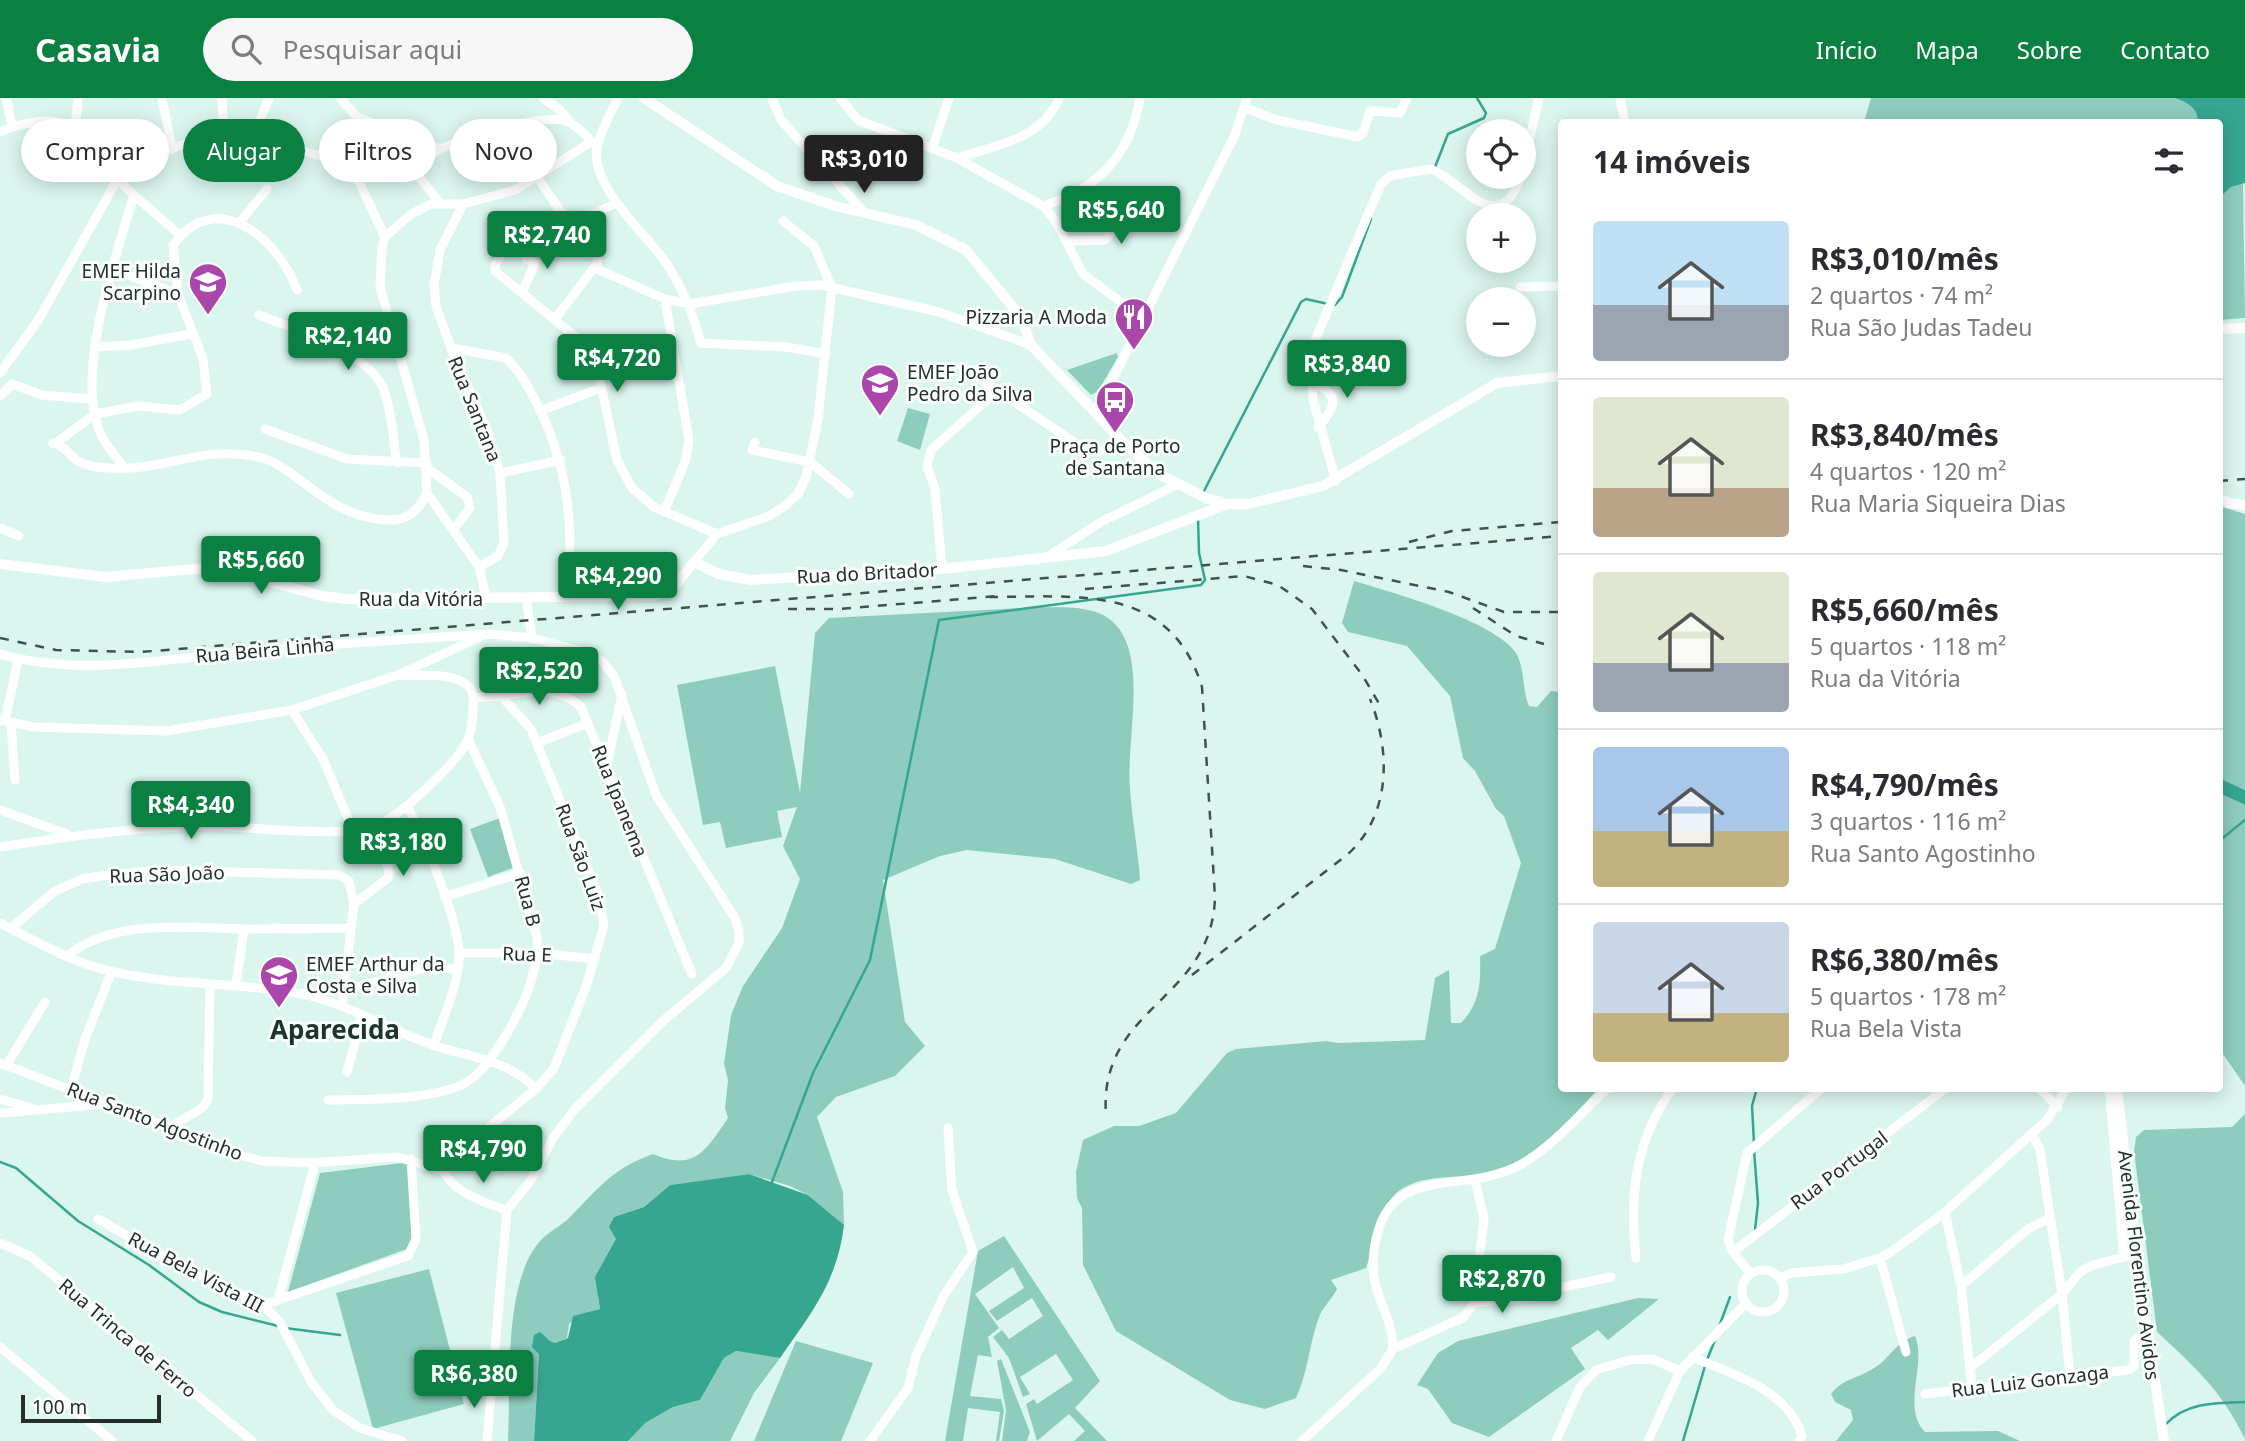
<!DOCTYPE html>
<html lang="pt">
<head>
<meta charset="utf-8">
<style>
  :root { --surface:#fff; --page:#f7f7f7; --text:#2b2b33; --muted:#7c7c81; --line:#e1e1e2; --accent:#0b8043 }
  body { margin:0; font-family:"Noto Sans",sans-serif; background:var(--page); color:var(--text); height:100vh; display:flex; flex-direction:column; font-size:26px; white-space:nowrap }
  * { box-sizing:border-box; margin:0 }
  p { font-size:23px; color:var(--muted) }
  .icon { flex:none; width:38px; height:38px; fill:none; stroke:currentColor; stroke-width:2; stroke-linecap:round; stroke-linejoin:round }
  .map { position:relative; flex:1; overflow:hidden }
  .side { position:absolute; left:1558px; top:21px; width:665px; height:973px; display:flex; flex-direction:column; background:var(--surface); border-radius:7px; box-shadow:0 4px 18px #0003 }
  .side>* { flex:none }
  .banner { position:absolute; left:21px; top:21px; width:665px; height:63px; display:flex; gap:14px }
  .buttons { position:absolute; left:1466px; top:21px; display:grid; gap:14px }
  .buttons a { display:grid; place-items:center; width:70px; height:70px; border-radius:50%; background:var(--surface); box-shadow:0 4px 18px #0003; font-size:35px }
  .scale { position:absolute; left:21px; bottom:18px; width:140px; box-sizing:border-box; padding-left:7px; border:4px solid #242f2c; border-top:0; font-size:19px; line-height:24px; white-space:nowrap; color:#242f2c; -webkit-text-stroke:5px #f9fefc; paint-order:stroke }
  .price { position:absolute; translate:-50% -60px; padding:0 16px; border-radius:7px; background:var(--accent); color:#fff; font-size:23px; line-height:46px; filter:drop-shadow(0 2px 4px #0008) }
  .price::after { content:''; position:absolute; left:50%; top:42px; width:21px; height:16px; margin-left:-10px; background:inherit; clip-path:polygon(0 0,100% 0,50% 100%) }
  .price.active { background:#222; color:#fff }
  ul { padding:0; list-style:none }
  li { display:flex; align-items:center; gap:21px; height:175px; padding:0 35px }
  li+li { border-top:2px solid var(--line) }
  li span { display:grid; place-items:center; flex:none; width:196px; height:140px; border-radius:7px; color:#555 }
  li>.icon { margin-inline-start:auto }
  span .icon { width:84px; height:84px; fill:#fffc; stroke-width:1 }
  li b { font-size:30px }
  h2 { display:flex; justify-content:space-between; align-items:center; height:84px; padding:0 35px; font-size:30px }
  .pill { padding:0 24px; border-radius:32px; background:var(--surface); box-shadow:0 4px 18px #0003; font-size:24px; line-height:63px }
  .pill.active { background:var(--accent); color:#fff }
  header { display:flex; align-items:center; gap:42px; box-sizing:border-box; height:98px; padding:0 35px; background:var(--accent); color:#fff }
  header strong { font-size:33px }
  nav { display:flex; gap:38px; margin-inline-start:auto; font-size:24px }
  .search { width:490px; height:63px; background:var(--page); display:flex; align-items:center; gap:18px; box-sizing:border-box; padding:0 24px; border-radius:38px; color:var(--muted); font-size:26px }
  .map>svg:first-child { display:block }
</style>
</head>
<body>
<header>
<strong>Casavia</strong>
<div class="search"><svg class="icon" aria-label="search" viewBox="0 0 24 24"><circle cx="10" cy="10" r="6"/><path d="M15 15l6 6"/></svg>Pesquisar aqui</div>
<nav><a>Início</a><a>Mapa</a><a>Sobre</a><a>Contato</a></nav>
</header>
<div class="map">
<svg width="2245" height="1343" viewBox="0 0 2245 1343">
  <rect width="100%" height="100%" fill="#dbf6ef"/>
  <!-- green -->
  <path fill="#8ecdbe" d="M1871,0H2174C2187,4 2198,10 2198,24H1864Z
    M2243,85L2245,220L2219,222V100L2231,89Z
    M1117,255L1118,259L1098,293L1091,297L1067,272Z
    M908,310L930,316L920,352L897,343Z
    M2219,408L2245,416V692L2219,680Z
    M1354,483C1391,494 1495,523 1516,555C1525,570 1522,592 1529,608L1537,609L1551,593L1561,594V990L1598,991C1571,1020 1535,1064 1495,1074C1466,1082 1426,1074 1400,1092C1379,1107 1375,1147 1366,1170L1331,1182L1337,1191C1332,1201 1323,1209 1319,1219C1309,1246 1308,1275 1296,1300L1265,1311L1230,1302L1116,1233L1083,1167L1082,1110L1077,1100L1076,1074L1083,1042L1114,1028H1139L1176,1015L1227,955L1236,951L1327,943L1338,945L1425,942L1435,880L1449,872L1451,925H1461C1480,906 1481,884 1480,858L1495,851L1521,765L1504,718L1496,711L1475,673L1463,660L1450,598L1407,548L1348,534L1342,525Z
    M1041,509C1069,510 1102,506 1120,532C1146,570 1126,645 1130,691C1132,721 1138,751 1140,782L1131,786L1055,761L967,752L940,758L883,782L905,924L925,948L895,978L836,999L817,1019L843,1094L844,1127L808,1097L790,1088L749,1076L670,1087L644,1109L614,1119L616,1141L598,1200L600,1211L579,1217L569,1226L567,1240L555,1245L550,1243L539,1256L534,1343H508C511,1290 502,1180 543,1140C552,1132 564,1126 572,1117C600,1088 614,1070 653,1056C695,1074 706,1052 728,1020L725,1010L728,982L724,966L731,917L743,888L782,830L800,781L783,748L797,709L777,713L782,739L726,750L720,724L703,727L677,587L775,568L800,695L815,535L829,520Z
    M2219,695L2245,707V988L2219,950Z
    M500,720L518,768L488,779L470,731Z
    M2245,1016V1341C2221,1292 2196,1270 2157,1234L2134,1053L2136,1039L2144,1032L2232,1029Z
    M410,1064L418,1147L288,1194L320,1075Z
    M1004,1138L1100,1283L1075,1310L1107,1343H1074L1085,1333L1069,1316L1037,1343L1026,1306L1034,1301L1037,1306L1073,1282L1056,1256L1020,1279L1030,1296L1023,1299L1009,1260L993,1239L1002,1232L1009,1241L1043,1218L1032,1200L997,1223L989,1213L1024,1190L1013,1169L975,1196L999,1230L988,1239L992,1259L978,1257L970,1298L1001,1301L1004,1313L999,1343H996L1000,1314L968,1310L963,1343H945L978,1153Z
    M429,1171L464,1306L373,1331L336,1195Z
    M1638,1200L1659,1201L1608,1242L1598,1232L1571,1250L1585,1271L1489,1339L1452,1325L1428,1291L1417,1287L1438,1255L1458,1243Z
    M1915,1238C1927,1266 1901,1310 1925,1334L1998,1333L2020,1343H1836L1853,1322L1851,1312L1835,1304L1831,1296C1843,1280 1858,1281 1874,1270C1890,1261 1896,1243 1915,1238Z
    M796,1243L873,1265L841,1343H754Z
    M736,1253L780,1260L754,1295L730,1343H628L644,1325L673,1309L700,1302L724,1260Z
    M1001,1261L1030,1334L1027,1343H1002L1006,1312L997,1263Z"/>
  <!-- water -->
  <path fill="#36a691" d="M2174,0H2245V85L2231,89L2219,100V24H2198C2198,10 2187,4 2174,0Z
    M2219,680L2245,692V707L2219,695Z
    M749,1076L808,1097L844,1127C837,1184 812,1214 780,1260L736,1253L724,1260L700,1302L673,1309L645,1325L628,1343H534L539,1256L532,1249L534,1237L540,1234L550,1243L555,1245L568,1240L573,1218L600,1211L595,1179L616,1141L609,1129L614,1119L644,1109L670,1087Z"/>
  <g fill="none" stroke-linecap="round" stroke-linejoin="round">
    <!-- stream -->
    <path stroke="#36a691" stroke-width="2.5" d="M1435,69L1448,36L1484,20L1486,15L1477,0
      M1335,207L1342,199L1371,121
      M1204,393L1301,204L1306,201L1328,206
      M2219,743L2245,722
      M1754,1045L1752,1008L1757,990
      M1754,1052L1758,1105L1755,1132
      M0,1064L16,1070L78,1123L149,1167L199,1204L222,1214L278,1228
      M772,1084L813,975L870,862L939,522L1201,487L1205,482L1199,455L1198,420
      M1720,1226L1730,1199
      M285,1230L340,1237
      M1707,1262L1715,1242
      M2166,1326C2187,1304 2216,1305 2245,1304
      M1683,1343L1705,1268"/>
    <!-- minor -->
    <path stroke="#fff" stroke-width="9" d="M6,0L12,28
      M162,0L172,51
      M222,0L224,39
      M340,0L357,19L440,51
      M543,0L560,12L570,24
      M618,0C611,15 600,33 597,50C590,91 651,139 670,171C685,195 694,218 701,245L786,249L826,256
      M772,0L781,22L863,113
      M840,0L858,22L957,60L1043,108L1055,122L1083,176L1144,221
      M1620,0L1625,24
      M1245,10L1277,22L1358,39L1363,35L1370,13L1400,15L1407,0
      M75,29L78,0
      M0,34C12,28 23,26 36,24C83,16 91,56 119,83C138,102 160,119 180,137
      M494,34L518,51L570,127L543,141L509,146L495,167V173L594,254L617,362L632,390L654,409L717,436
      M252,41L269,0
      M932,51L949,0
      M957,60C994,48 1043,41 1059,0
      M1524,65L1539,0
      M351,67L385,139
      M412,70L440,105
      M117,82C140,69 163,52 188,45C263,25 332,75 408,69C420,69 430,56 440,51C464,40 546,13 569,24C579,29 589,41 597,49
      M463,106L440,152L434,188L436,208L451,250L487,332L500,375L504,445L498,458L479,469
      M1043,108C1098,91 1130,58 1140,0
      M599,114L597,171L665,201L690,206L797,188L821,187L939,214L1031,247
      M240,124L267,91
      M570,127L616,105
      M1066,143L1105,142L1145,93
      M112,171L178,196
      M1520,189L1561,188
      M522,195L535,165L526,161L532,141
      M259,217C295,232 373,254 385,295C392,317 393,342 397,365
      M555,221L596,167
      M96,249L131,247L191,236
      M451,250L506,260C521,274 530,292 539,310C571,376 572,428 569,500
      M962,269L1083,350L1097,354L1125,346
      M0,275L39,221L117,82
      M1314,286C1342,297 1335,310 1318,329
      M0,298L12,286L42,297L91,301
      M540,313L601,290
      M1096,314L1234,39L1247,0
      M265,331L347,361L427,365
      M755,344L752,352L810,364L849,396
      M53,345C64,346 69,358 78,363C87,368 100,370 110,370C166,374 202,345 263,360C275,363 286,372 296,379C324,400 349,420 386,422C407,423 418,414 427,395
      M56,345L95,316L138,308L180,312L207,296L203,261L178,196L173,147C216,88 278,140 297,192
      M125,370C115,358 103,344 98,329C77,268 116,158 134,97
      M427,370L467,399L470,410L453,432
      M500,375L561,362
      M1336,383L1313,302L1311,252L1381,86L1390,78L1431,71C1465,86 1498,141 1521,79
      M664,414L686,361L689,342L665,201
      M0,430L19,438
      M1047,459L1101,424L1177,387
      M694,464L717,436L769,418L785,408L798,396L806,379L818,321L832,190L814,148L783,123
      M942,471L935,391L927,368L931,352L997,293
      M486,500L479,469L427,395L424,342L380,189L382,149L385,139L411,116L431,106H463L515,92L591,44
      M526,500L532,540
      M0,556C81,579 167,561 249,553C329,546 409,541 489,536L532,540L585,554L602,563L614,578L656,697L735,820L739,833V845L726,870L663,923L574,1012L553,1040L531,1082L507,1112
      M501,598C531,594 557,587 581,609L692,876
      M292,612L323,661L353,732
      M0,622L34,629L167,633L292,612L398,577L482,538
      M5,623L18,562
      M11,625L15,682
      M537,645L588,625
      M607,668L622,596
      M408,709C424,741 461,826 459,860C458,889 442,921 434,948
      M0,712L67,736
      M0,749C68,738 137,729 206,728C246,728 345,741 376,728C400,718 458,665 468,641C472,632 473,620 473,610C474,601 474,591 466,586C449,574 418,578 398,577
      M444,799L521,775
      M354,806L388,780L389,774L376,728
      M0,825C28,839 57,856 86,866C155,890 231,882 302,896C346,905 387,931 430,946C467,959 508,961 536,991
      M11,830L55,793L82,781L101,778L160,772L339,777L349,783L354,806L342,908
      M459,855H538L595,861
      M68,857C116,820 187,830 244,831C280,831 316,830 351,830
      M236,886L244,831
      M344,893L420,871L457,870
      M0,965L243,1058L262,1063L309,1065L397,1059L444,1073C452,1094 487,1106 507,1112
      M6,968L45,904
      M347,974L362,919
      M2039,990L2058,1009
      M2109,990L2124,1158
      M71,991L85,941L112,873
      M0,1001L31,1010
      M328,1002C365,1001 447,1004 475,978C491,963 505,940 515,921C528,897 539,866 537,839L500,709L468,641
      M0,1015L105,1006
      M167,1031L202,1010L208,1001L210,886
      M2032,1036L2040,1052L2062,1196L2070,1278
      M444,1073L448,1062L536,991L554,970L587,886L604,827L598,796L531,631L501,598L473,600
      M1945,1114L1961,1188L1972,1289
      M98,1121L175,1165L263,1207L280,1224L311,1284L334,1313L360,1330L402,1343
      M0,1145L30,1158L252,1343
      M1733,1154L1946,990
      M1636,1160C1629,1098 1635,1042 1673,990
      M1880,1160L1906,1254
      M1742 1193a21 21 0 1 1 42 0a21 21 0 1 1-42 0Z
      M1751,1176L1733,1154L1728,1142L1747,1055L1822,990
      M1780,1180L1791,1175L1843,1171L1880,1160L1891,1154L1945,1114L2047,1022L2067,990
      M1961,1188L2028,1131L2049,1120
      M278,1202L315,1065
      M1474,1205L1484,1121L1475,1082
      M263,1207L408,1158L416,1141L411,1061
      M0,1249L112,1343
      M1393,1251L1464,1219L1474,1205L1534,1199L1553,1191L1611,1179
      M1692,1259C1732,1276 1788,1291 1802,1338L1799,1343
      M1970,1270L2062,1196L2080,1174L2093,1167L2136,1156
      M1925,1296L2128,1272L2134,1268V1243L2147,1234
      M487,1343L507,1112
      M870,1343L908,1290L916,1258L944,1197L973,1154L952,1092L948,1030
      M1302,1343L1380,1271L1393,1251C1394,1221 1371,1195 1373,1163C1380,1059 1457,1100 1520,1067C1552,1049 1581,1015 1608,990
      M1556,1343L1580,1289L1596,1272L1629,1262L1652,1261L1680,1273
      M1648,1343L1680,1273L1746,1205"/>
    <!-- tertiary -->
    <path stroke="#fff" stroke-width="10" d="M644,0L777,88L835,108L916,127L966,152L1021,219L1031,247L1125,346L1159,376L1206,400L1227,406H1248L1323,388L1497,285L1561,278
      M2219,231L2245,230
      M2219,400L2229,405L2245,407
      M0,466L105,479L217,469L322,498L347,501L653,498L672,491L694,464L719,476L750,482L942,471L1106,453L1227,406
      M2117,990L2136,1156L2164,1343"/>
    <!-- rail -->
    <path stroke="#43504d" stroke-width="2.5" stroke-dasharray="9 9" stroke-linecap="butt" d="M2219,383L2245,381
      M1409,444L1452,433L1561,424
      M1303,468L1341,472L1449,494L1504,514H1561
      M1085,491L1244,478L1278,487L1312,511L1363,578L1381,609
      M989,499C1077,499 1170,485 1202,589L1215,799C1212,904 1098,908 1106,1017
      M1473,510L1516,538L1544,546
      M788,511H839L998,498
      M0,540L56,552L141,554L1561,438
      M1192,877L1348,756C1391,717 1391,653 1370,601"/>
  </g>
  <!-- icons -->
  <defs>
    <g id="school-pin" transform="scale(2.0125)"><path d="M0 17L-7.5 6A9.5 9.5 0 1 1 7.5 6Z" fill="#ab46ab" stroke="#f9fefc"/><path d="M0-5L7-2L0 1L-7-2ZM-4 1L0 2.5L4 1V4Q0 6-4 4Z" fill="#fff"/></g>
    <g id="restaurant-pin" transform="scale(2.0125)"><path d="M0 17L-7.5 6A9.5 9.5 0 1 1 7.5 6Z" fill="#ab46ab" stroke="#f9fefc"/><path d="M-5-6h1v4h1v-4h1v4h1v-4h1v5L-1.5 .5V6h-2V.5L-5-1ZM5-6V6H3V1.5H1.5Q1.5-4 5-6Z" fill="#fff"/></g>
    <g id="bus-pin" transform="scale(2.0125)"><path d="M0 17L-7.5 6A9.5 9.5 0 1 1 7.5 6Z" fill="#ab46ab" stroke="#f9fefc"/><path d="M-5-6H5V4H4V6H2V4H-2V6H-4V4H-5ZM-3.5-4V0h7V-4ZM-3.5 1.2v1.5H-2V1.2ZM2 1.2v1.5H3.5V1.2Z" fill="#fff"/></g>
  </defs>
  <g fill-rule="evenodd">
    <use href="#school-pin" x="208" y="184"/>
    <use href="#restaurant-pin" x="1134" y="219"/>
    <use href="#school-pin" x="880" y="285"/>
    <use href="#bus-pin" x="1115" y="302"/>
    <use href="#school-pin" x="279" y="877"/>
  </g>
  <g text-anchor="middle" dominant-baseline="central" stroke-width="6" stroke-linejoin="round" paint-order="stroke">
    <!-- poi labels -->
    <g font-size="19" fill="#242f2c" stroke="#f9fefc" text-anchor="end">
      <text x="181" y="173">EMEF Hilda<tspan x="181" dy="22">Scarpino</tspan></text>
      <text x="1107" y="219">Pizzaria A Moda</text>
      <text x="907" y="274" text-anchor="start">EMEF João<tspan x="907" dy="22">Pedro da Silva</tspan></text>
      <text x="1115" y="348" text-anchor="middle">Praça de Porto<tspan x="1115" dy="22">de Santana</tspan></text>
      <text x="306" y="866" text-anchor="start">EMEF Arthur da<tspan x="306" dy="22">Costa e Silva</tspan></text>
    </g>
    <!-- street labels -->
    <g font-size="19" fill="#242f2c" stroke="#f9fefc">
      <text transform="translate(475 311) rotate(68)">Rua Santana</text>
      <text transform="translate(867 475) rotate(-3)">Rua do Britador</text>
      <text x="421" y="501">Rua da Vitória</text>
      <text transform="translate(265 552) rotate(-5)">Rua Beira Linha</text>
      <text transform="translate(620 703) rotate(68)">Rua Ipanema</text>
      <text transform="translate(581 759) rotate(70)">Rua São Luiz</text>
      <text transform="translate(167 776) rotate(-2)">Rua São João</text>
      <text transform="translate(528 803) rotate(75)">Rua B</text>
      <text transform="translate(527 856) rotate(2)">Rua E</text>
      <text transform="translate(155 1023) rotate(21)">Rua Santo Agostinho</text>
      <text transform="translate(1839 1072) rotate(-37)">Rua Portugal</text>
      <text transform="translate(2139 1167) rotate(83)">Avenida Florentino Avidos</text>
      <text transform="translate(196 1174) rotate(28)">Rua Bela Vista III</text>
      <text transform="translate(128 1240) rotate(40)">Rua Trinca de Ferro</text>
      <text transform="translate(2030 1283) rotate(-7)">Rua Luiz Gonzaga</text>
    </g>
    <!-- district labels -->
    <g font-size="26" font-weight="bold" fill="#1e342f" stroke="#f9fefc">
      <text x="335" y="931">Aparecida</text>
    </g>
  </g>
</svg>
<div class="buttons">
<a><svg class="icon" aria-label="locate" viewBox="0 0 24 24"><circle cx="12" cy="12" r="6"/><path d="M12 2v4M12 18v4M2 12h4M18 12h4"/></svg></a>
<a>+</a>
<a>−</a>
</div>
<div class="scale">100 m</div>
<b class="price active" style="left:864px;top:97px">R$3,010</b>
<b class="price" style="left:1121px;top:148px">R$5,640</b>
<b class="price" style="left:547px;top:173px">R$2,740</b>
<b class="price" style="left:348px;top:274px">R$2,140</b>
<b class="price" style="left:617px;top:296px">R$4,720</b>
<b class="price" style="left:1347px;top:302px">R$3,840</b>
<b class="price" style="left:261px;top:498px">R$5,660</b>
<b class="price" style="left:618px;top:514px">R$4,290</b>
<b class="price" style="left:539px;top:609px">R$2,520</b>
<b class="price" style="left:191px;top:743px">R$4,340</b>
<b class="price" style="left:403px;top:780px">R$3,180</b>
<b class="price" style="left:483px;top:1087px">R$4,790</b>
<b class="price" style="left:1502px;top:1217px">R$2,870</b>
<b class="price" style="left:474px;top:1312px">R$6,380</b>
<div class="banner">
<a class="pill">Comprar</a>
<a class="pill active">Alugar</a>
<a class="pill">Filtros</a>
<a class="pill">Novo</a>
</div>
<section class="side">
<h2>14 imóveis<svg class="icon" aria-label="filters" viewBox="0 0 24 24"><path d="M4 7h16M4 17h16"/><circle cx="9" cy="7" r="2"/><circle cx="15" cy="17" r="2"/></svg></h2>
<ul>
<li><span style="background:linear-gradient(#bfe0f5 60%,#9aa5b1 0)"><svg class="icon" aria-label="home" viewBox="0 0 24 24"><path d="M3 11l9-7 9 7M6 9v11h12V9"/></svg></span><div><b>R$3,010/mês</b><p>2 quartos · 74 m²</p><p>Rua São Judas Tadeu</p></div></li>
<li><span style="background:linear-gradient(#dfe7d0 65%,#b9a48a 0)"><svg class="icon" aria-label="home" viewBox="0 0 24 24"><path d="M3 11l9-7 9 7M6 9v11h12V9"/></svg></span><div><b>R$3,840/mês</b><p>4 quartos · 120 m²</p><p>Rua Maria Siqueira Dias</p></div></li>
<li><span style="background:linear-gradient(#dfe7d0 65%,#9aa5b1 0)"><svg class="icon" aria-label="home" viewBox="0 0 24 24"><path d="M3 11l9-7 9 7M6 9v11h12V9"/></svg></span><div><b>R$5,660/mês</b><p>5 quartos · 118 m²</p><p>Rua da Vitória</p></div></li>
<li><span style="background:linear-gradient(#a9c7e8 60%,#c2b280 0)"><svg class="icon" aria-label="home" viewBox="0 0 24 24"><path d="M3 11l9-7 9 7M6 9v11h12V9"/></svg></span><div><b>R$4,790/mês</b><p>3 quartos · 116 m²</p><p>Rua Santo Agostinho</p></div></li>
<li><span style="background:linear-gradient(#c9d6e8 65%,#c2b280 0)"><svg class="icon" aria-label="home" viewBox="0 0 24 24"><path d="M3 11l9-7 9 7M6 9v11h12V9"/></svg></span><div><b>R$6,380/mês</b><p>5 quartos · 178 m²</p><p>Rua Bela Vista</p></div></li>
</ul>
</section>
</div>
</body>
</html>
